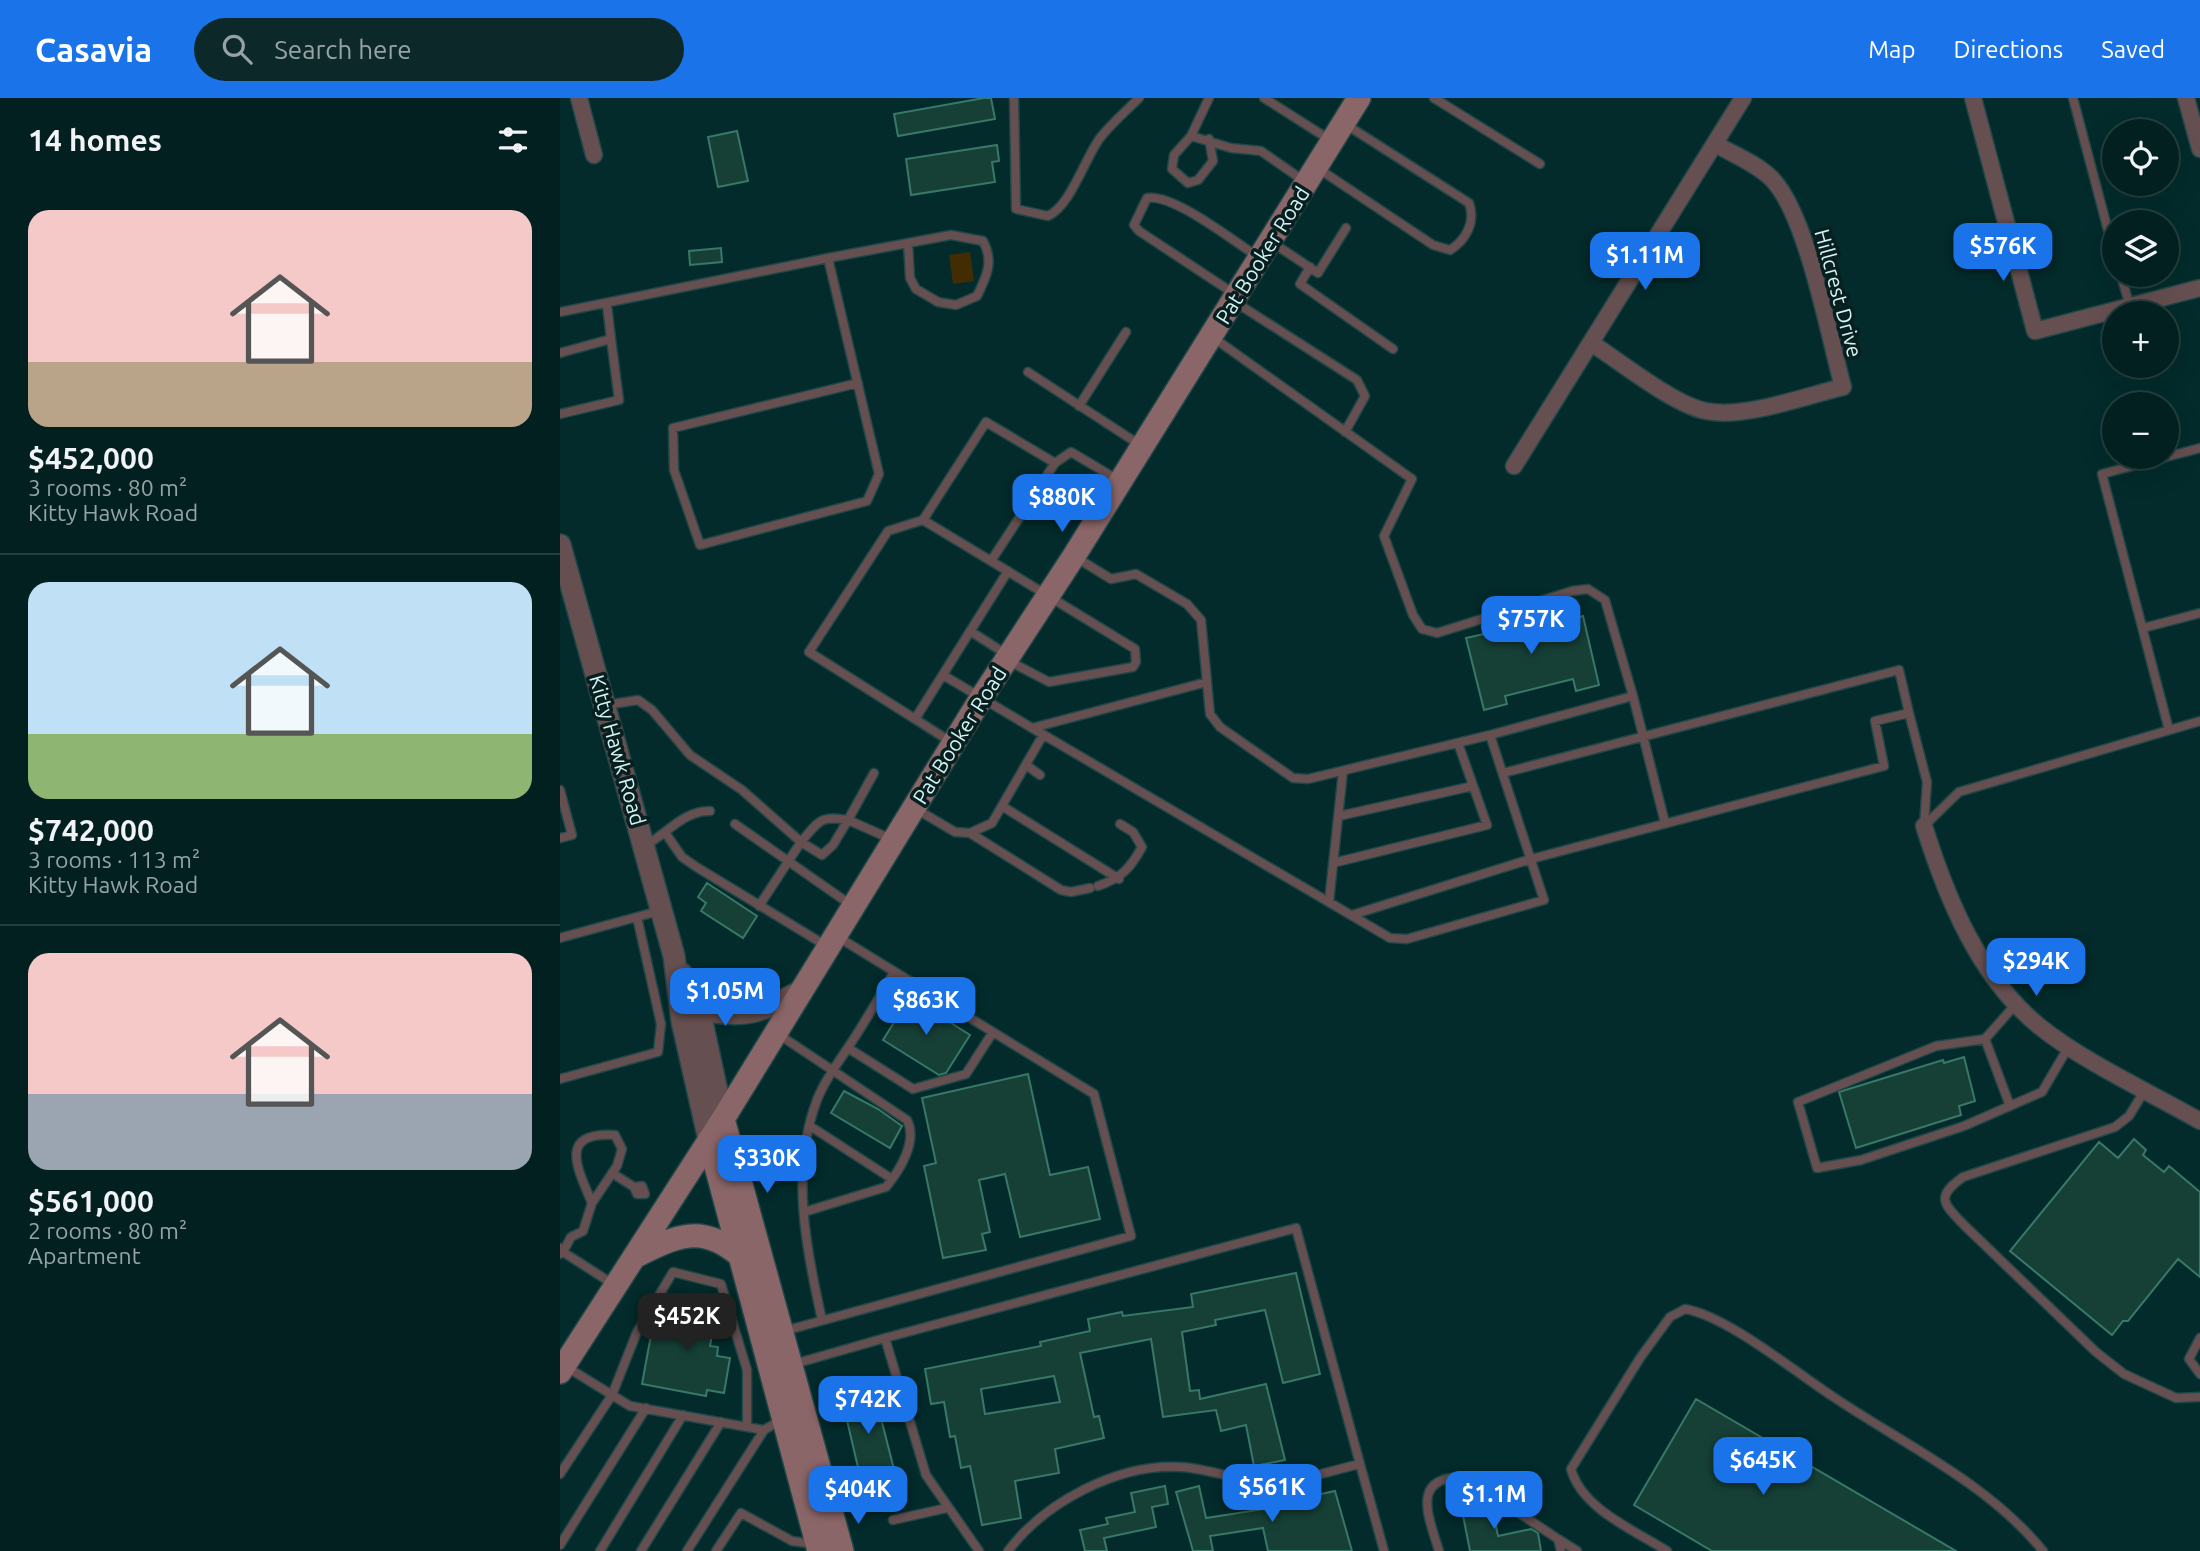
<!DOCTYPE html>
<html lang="en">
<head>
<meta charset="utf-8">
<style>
  :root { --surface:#022020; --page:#0c2829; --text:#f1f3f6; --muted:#96a3a5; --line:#233e3e; --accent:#1a73e8 }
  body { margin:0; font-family:Ubuntu,sans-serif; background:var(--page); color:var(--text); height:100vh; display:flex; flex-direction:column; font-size:26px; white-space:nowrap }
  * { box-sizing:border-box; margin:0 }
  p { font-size:23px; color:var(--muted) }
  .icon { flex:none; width:38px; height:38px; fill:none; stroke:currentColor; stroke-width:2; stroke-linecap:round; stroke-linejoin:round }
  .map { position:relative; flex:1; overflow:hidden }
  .panel { display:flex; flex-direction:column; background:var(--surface); width:560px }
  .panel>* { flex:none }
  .fabs { position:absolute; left:1542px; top:21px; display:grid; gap:14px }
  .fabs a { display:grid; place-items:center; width:77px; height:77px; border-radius:50%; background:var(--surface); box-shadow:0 7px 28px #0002,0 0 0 2px var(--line); font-size:35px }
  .price { position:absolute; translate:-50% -60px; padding:0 16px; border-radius:14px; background:var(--accent); color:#fff; font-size:23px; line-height:46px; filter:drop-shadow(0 2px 4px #0008) }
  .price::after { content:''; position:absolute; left:50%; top:42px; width:21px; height:16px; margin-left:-10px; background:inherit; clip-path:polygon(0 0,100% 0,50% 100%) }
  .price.on { background:#222; color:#fff }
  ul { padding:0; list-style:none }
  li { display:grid; align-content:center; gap:14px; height:371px; padding:0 28px }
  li+li { border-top:2px solid var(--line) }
  li span { display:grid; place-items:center; height:217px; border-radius:21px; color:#555 }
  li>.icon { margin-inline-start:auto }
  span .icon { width:126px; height:126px; fill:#fffc; stroke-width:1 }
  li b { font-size:30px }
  h2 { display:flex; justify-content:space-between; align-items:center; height:84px; padding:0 28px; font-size:30px }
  header { display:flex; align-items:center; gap:42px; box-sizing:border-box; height:98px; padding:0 35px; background:var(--accent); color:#fff }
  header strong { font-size:33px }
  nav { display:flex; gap:38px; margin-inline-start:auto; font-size:24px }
  .search { width:490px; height:63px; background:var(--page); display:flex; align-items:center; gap:18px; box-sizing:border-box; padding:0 24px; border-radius:38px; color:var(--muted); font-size:26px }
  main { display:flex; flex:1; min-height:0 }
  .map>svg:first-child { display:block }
</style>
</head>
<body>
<header>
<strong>Casavia</strong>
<div class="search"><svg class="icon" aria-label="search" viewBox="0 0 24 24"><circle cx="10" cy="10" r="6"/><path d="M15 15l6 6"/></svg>Search here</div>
<nav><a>Map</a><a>Directions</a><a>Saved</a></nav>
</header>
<main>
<section class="panel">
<h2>14 homes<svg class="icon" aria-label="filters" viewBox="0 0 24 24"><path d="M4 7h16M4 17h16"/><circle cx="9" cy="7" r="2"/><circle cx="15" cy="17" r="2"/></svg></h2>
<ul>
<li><span style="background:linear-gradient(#f6c9c9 70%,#b9a48a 0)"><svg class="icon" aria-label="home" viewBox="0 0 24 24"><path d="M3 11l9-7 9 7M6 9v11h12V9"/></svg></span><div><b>$452,000</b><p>3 rooms · 80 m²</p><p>Kitty Hawk Road</p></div></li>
<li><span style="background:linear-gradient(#bfe0f5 70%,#8fb573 0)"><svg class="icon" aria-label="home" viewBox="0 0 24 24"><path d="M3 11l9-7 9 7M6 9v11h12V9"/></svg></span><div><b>$742,000</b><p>3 rooms · 113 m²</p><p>Kitty Hawk Road</p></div></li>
<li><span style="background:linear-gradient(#f6c9c9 65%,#9aa5b1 0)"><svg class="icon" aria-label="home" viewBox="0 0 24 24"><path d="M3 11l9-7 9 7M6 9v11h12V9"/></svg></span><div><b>$561,000</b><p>2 rooms · 80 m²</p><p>Apartment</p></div></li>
</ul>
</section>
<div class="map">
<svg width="1640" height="1453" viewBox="0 0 1640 1453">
  <rect width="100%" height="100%" fill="#032b2b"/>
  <!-- green -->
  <path fill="#442c02" d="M410,154L414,183L393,186L389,157Z"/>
  <!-- building -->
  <path fill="#164036" stroke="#387868" stroke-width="2" fill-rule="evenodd" d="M424,0H431L435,21L338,38L334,16Z
    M177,33L188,83L158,89L148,39Z
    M437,47L439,63L432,64L435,84L351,97L346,61Z
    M161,150L162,164L130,167L129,153Z
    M997,509L1001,524L1023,518L1039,587L1016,593L1013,581L945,598L947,606L924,612L906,540L924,536L922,528Z
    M147,785L197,818L183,840L141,813L146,805L138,799Z
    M350,899L410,937L386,975L379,977L323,942Z
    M1404,959L1415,1003L1399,1008L1401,1017L1296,1050L1279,994L1383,962L1384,965Z
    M468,976L490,1077L528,1069L540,1121L460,1139L445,1076L419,1082L430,1134L422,1136L426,1152L383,1160L364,1068L376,1065L362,1000Z
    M284,993L318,1011L342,1028L330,1050L271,1015Z
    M1574,1041L1586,1052L1583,1057L1604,1074L1609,1068L1640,1094V1179L1618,1161L1568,1223H1563L1552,1237L1450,1153L1539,1044L1558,1060Z
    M736,1175L760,1276L723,1285L705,1212L655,1222L656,1227L622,1234L630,1293L639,1292L640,1301L706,1286L725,1362L694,1368L686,1327L661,1333L656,1312L603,1319L591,1241L520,1255L534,1319L539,1318L544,1340L495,1351L499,1375L455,1383L461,1420L422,1427L410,1368L401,1370L395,1338L390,1339L384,1304L371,1306L365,1271L481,1248L480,1244L530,1233L528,1221L562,1214L563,1218L633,1209L631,1196ZM494,1278L500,1304L425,1316L421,1291Z
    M111,1202L157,1210L150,1248L158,1249L157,1258L170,1260L164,1295L147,1292L146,1298L82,1286L91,1237L103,1240Z
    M311,1281L338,1387L304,1395L279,1288Z
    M1136,1301L1396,1453H1152L1074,1407Z
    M605,1388L608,1406L592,1409L596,1429L544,1440L547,1453H525L520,1432L548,1426L546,1420L575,1414L571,1395Z
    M639,1388L646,1420L743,1405L742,1400L775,1393L792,1453H708L703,1430L650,1438L653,1453H633L616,1394Z
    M926,1401L931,1404L938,1438L971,1431L978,1435L981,1453H910L901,1407Z"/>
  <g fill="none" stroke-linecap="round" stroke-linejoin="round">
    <!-- service casing -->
    <g stroke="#204747" stroke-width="11">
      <path id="service" d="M454,0L456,111L488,118C511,107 524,62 540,40C551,26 566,13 579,0
        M704,0L770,42
        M874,0L980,66
        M1513,0L1554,155
        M631,38L649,0
        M649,41L653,63L638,82L628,85L612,71L614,57L631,38L671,50L701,53L744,83
        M759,71L873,147L890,152C906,142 916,124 909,105L785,26
        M713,145L758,175L786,130
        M268,160L391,137L423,143C434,163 427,178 417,198L396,207L378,204L356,191L350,180L348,145
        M750,169L740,186L833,251
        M1561,177L1570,209
        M673,195L579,133L574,127L587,100C613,95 673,143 697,158
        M675,204L797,282L805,298L785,334
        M0,214L268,160L319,376L307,403L140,447L114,372L113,330L298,285
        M0,255L51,241L47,207
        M468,274L580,347
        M519,308L566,234
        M0,316L59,302L51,241
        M1606,359L1542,376L1609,632
        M1606,359L1640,350
        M495,365L511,354L558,382
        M363,422L328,433L249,554L355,621L448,473
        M431,463L363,422L426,324L495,365L431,463L575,551L576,564L573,569L489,584L449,563
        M1583,530L1640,515
        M410,533L446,556
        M383,577L472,630L647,584L641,522L627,506L576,476L551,481L517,460
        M647,584L650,616L660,629L733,680L748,681L930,637
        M1073,598L1105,725
        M46,607L78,602L92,612L130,657L182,692L241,744C259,723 260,717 288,722L273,747L262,757L241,744L199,808
        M1349,615L1367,684L1364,728
        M355,621L391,644
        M472,630L830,840L847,841L984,802L930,637L1073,598L1045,502L1028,491L1012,493L877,535L862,531L853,517L824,438L852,381L651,238
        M466,667L480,677
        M314,675L288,722L331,741
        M0,692L12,737L0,740
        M442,708L559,781
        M356,711L395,734L410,735L432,725L483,637
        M779,718L913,688
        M175,726L291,807
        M1364,728L1399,694L1640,623
        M410,735L501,792L511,794L530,790
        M106,736L122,759L138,770L265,847
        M86,747C106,736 125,712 150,713
        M773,765L927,727L898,645
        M538,788C561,780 570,771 582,749L573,734L560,726
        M769,804L783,673
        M792,817L971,761L1324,668L1315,623L1349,615L1339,572L943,675
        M0,840L99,813
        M218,936L347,1022C358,1043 340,1072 326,1089L244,1114
        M1425,941L1376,948L1238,1004L1257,1070L1301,1062L1404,1028L1482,994L1509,948
        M288,950L353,991L406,976L433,934
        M0,981L98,954L101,926L77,819
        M1585,992L1569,1018L1555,1029L1403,1079C1374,1100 1384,1106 1406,1129L1536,1254L1564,1276L1616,1300L1640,1299
        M1450,1008L1425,941L1456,906
        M250,1028L332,1081
        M52,1075L74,1089L77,1096H85L82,1088L74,1089
        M0,1150L3,1154L11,1139L23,1133L32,1105L57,1068L62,1051L55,1037C0,1034 15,1066 32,1105
        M0,1156L3,1154L53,1186
        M262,1222C246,1151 230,1073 257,1002C264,983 276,968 287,951C304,926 319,900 334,874
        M224,1233L571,1138L534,996L278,839
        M1640,1240L1629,1261L1640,1276
        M234,1266L325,1240
        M5,1268L70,1308L204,1332L221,1322
        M0,1376L52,1297L77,1234L113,1174L161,1186L187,1272V1329
        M333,1422L387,1410
        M0,1447L86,1310
        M40,1453L123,1317
        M81,1453L161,1324
        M127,1453L204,1332
        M156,1453L181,1415L232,1443L254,1446
        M419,1453L366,1377L325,1240L736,1130L800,1366
        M448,1453C485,1404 558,1365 621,1369C654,1371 687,1387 721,1384C747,1381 774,1372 800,1366L824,1453
        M879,1453C869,1419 849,1378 905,1379L998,1441
        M1001,1453L998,1441L1017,1453
        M1107,1453C1074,1432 1022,1411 1011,1371L1080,1260L1110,1219L1125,1211C1167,1218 1235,1274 1272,1298C1343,1346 1428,1385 1483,1453"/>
    </g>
    <!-- minor casing -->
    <g stroke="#204747" stroke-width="19">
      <path id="minor" d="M19,0L34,57
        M1413,0L1475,233L1640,190
        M1626,0L1640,51
        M1031,245C1061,264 1114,307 1146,313C1184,321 1245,298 1283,289C1269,238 1246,112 1210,79C1195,65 1173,56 1155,46
        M954,368L1183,0
        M1364,728C1387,801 1419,879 1479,928C1522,963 1591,995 1640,1023"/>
    </g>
    <!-- tertiary casing -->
    <g stroke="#204747" stroke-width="24">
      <path id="tertiary" d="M0,447L114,858L122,923L149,1042
        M122,876L139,910L163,1021
        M139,910C182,923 203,913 241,893"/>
    </g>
    <!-- secondary casing -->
    <g stroke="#204747" stroke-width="26">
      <path id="secondary" d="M163,1021L282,1453
        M149,1042L259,1453
        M74,1159C114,1139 141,1124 180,1158
        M0,1274L163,1021L420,602L514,458L799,0"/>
    </g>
    <!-- service -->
    <use href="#service" stroke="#664f50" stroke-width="8"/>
    <!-- minor -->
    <use href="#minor" stroke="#664f50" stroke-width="16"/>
    <!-- tertiary -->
    <use href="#tertiary" stroke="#664f50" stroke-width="21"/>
    <!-- secondary -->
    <use href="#secondary" stroke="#8b6668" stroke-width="23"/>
  </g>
  <g text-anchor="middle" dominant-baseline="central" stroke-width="7" stroke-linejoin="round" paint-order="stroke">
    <!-- street labels -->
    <g font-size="21" fill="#d2f4f4" stroke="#091f1f">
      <text transform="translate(702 157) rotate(-58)">Pat Booker Road</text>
      <text transform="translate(1279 195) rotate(75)">Hillcrest Drive</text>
      <text transform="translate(399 637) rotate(-58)">Pat Booker Road</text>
      <text transform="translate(58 652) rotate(74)">Kitty Hawk Road</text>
    </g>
  </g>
</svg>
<div class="fabs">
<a><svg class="icon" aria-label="locate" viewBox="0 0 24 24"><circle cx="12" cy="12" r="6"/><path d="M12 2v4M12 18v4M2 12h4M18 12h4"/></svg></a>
<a><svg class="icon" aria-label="layers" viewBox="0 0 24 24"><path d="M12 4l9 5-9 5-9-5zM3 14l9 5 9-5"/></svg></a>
<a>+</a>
<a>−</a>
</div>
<b class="price" style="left:1443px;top:185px">$576K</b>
<b class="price" style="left:1085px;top:194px">$1.11M</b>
<b class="price" style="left:502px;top:436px">$880K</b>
<b class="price" style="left:971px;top:558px">$757K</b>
<b class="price" style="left:1476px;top:900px">$294K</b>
<b class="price" style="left:165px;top:930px">$1.05M</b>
<b class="price" style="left:366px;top:939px">$863K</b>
<b class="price" style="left:207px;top:1097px">$330K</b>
<b class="price on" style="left:127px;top:1255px">$452K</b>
<b class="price" style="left:308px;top:1338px">$742K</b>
<b class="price" style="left:1203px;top:1399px">$645K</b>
<b class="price" style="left:712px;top:1426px">$561K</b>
<b class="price" style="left:298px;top:1428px">$404K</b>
<b class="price" style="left:934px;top:1433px">$1.1M</b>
</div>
</main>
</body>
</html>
